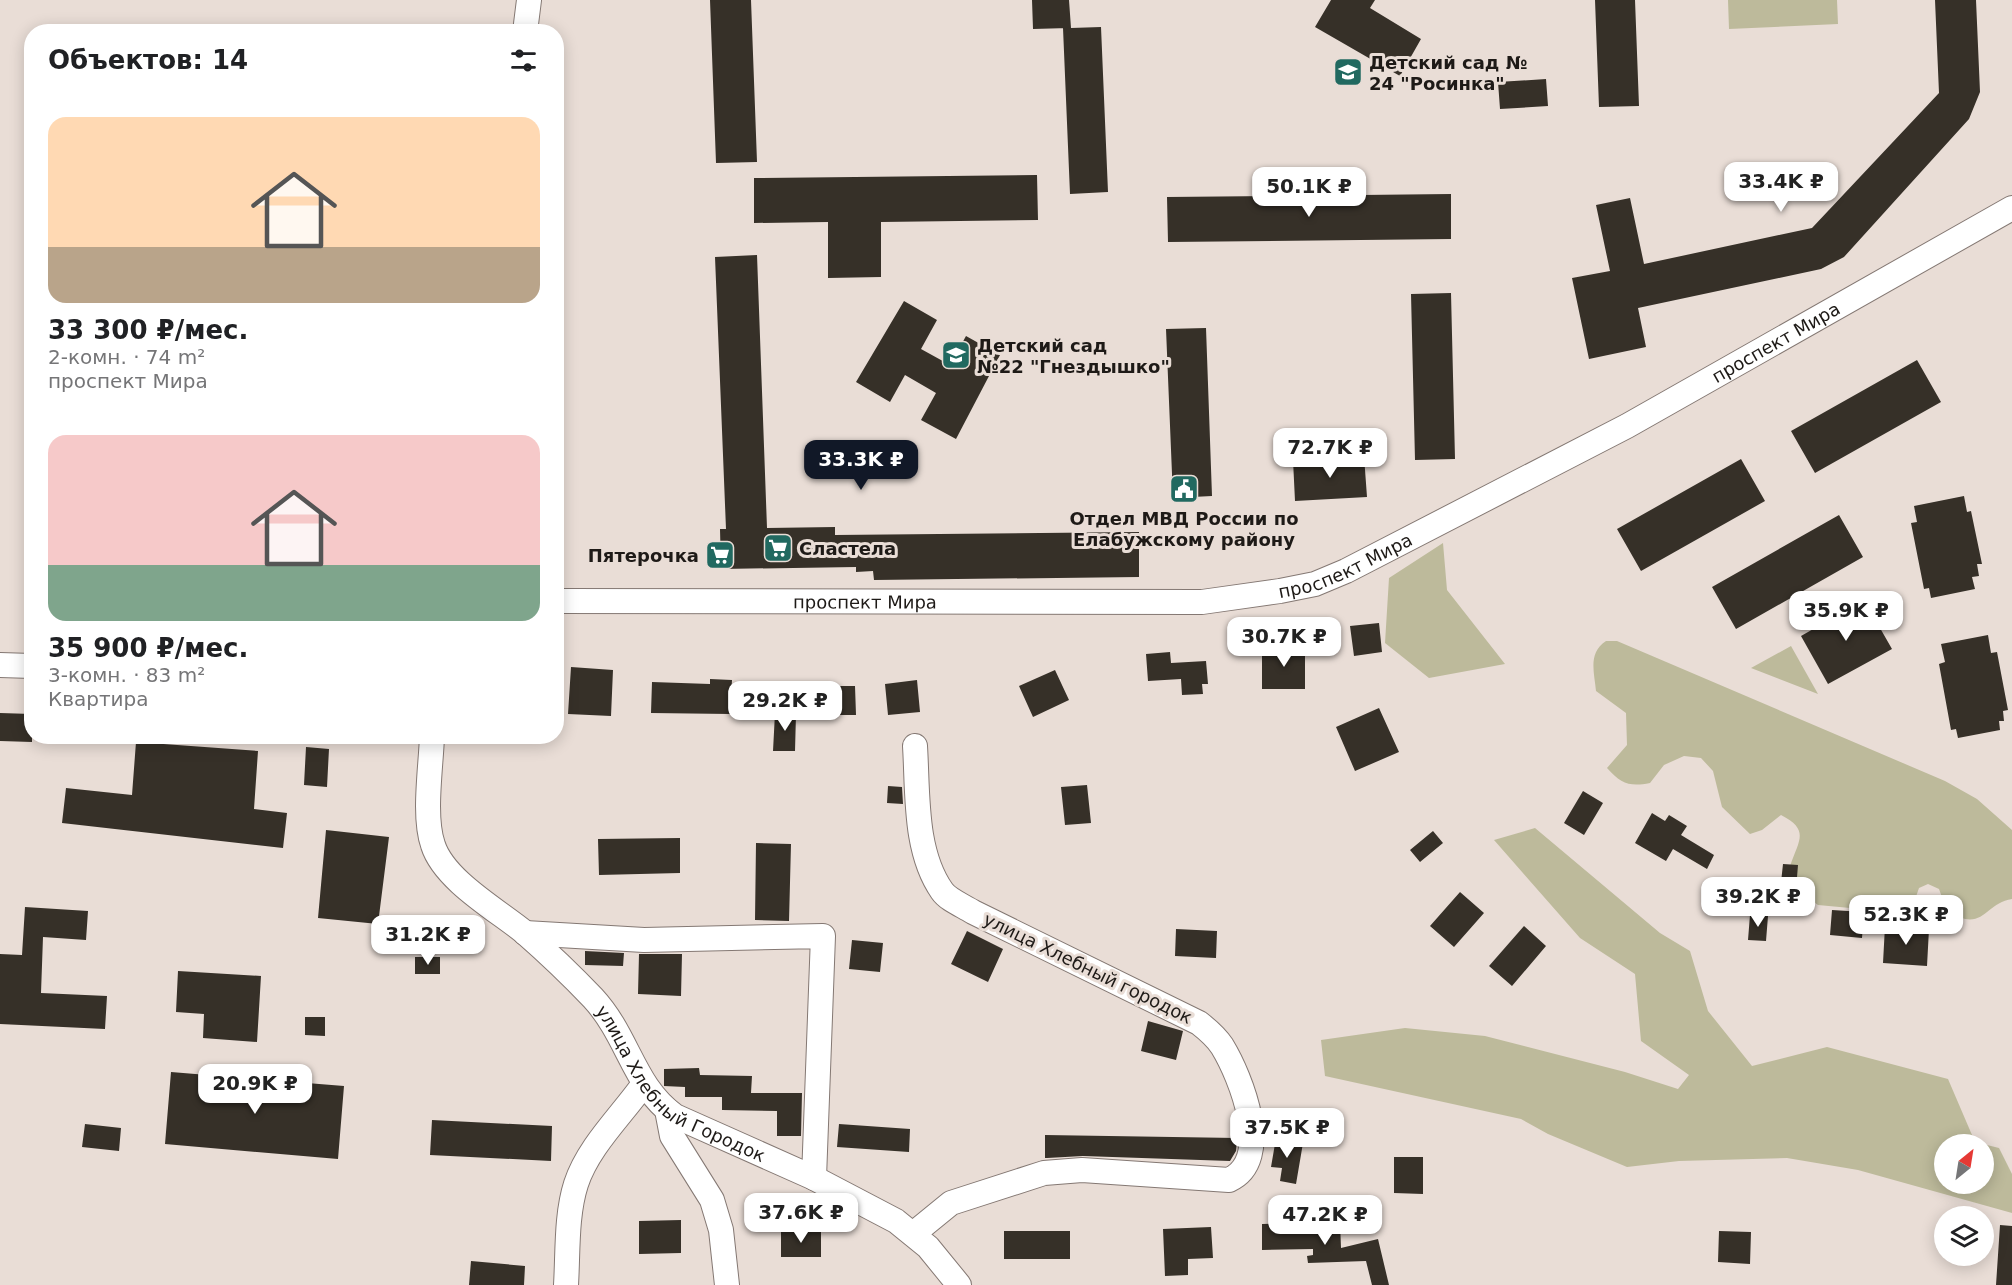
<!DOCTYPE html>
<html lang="ru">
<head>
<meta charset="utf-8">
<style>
  :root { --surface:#fff; --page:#f6f6f6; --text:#202124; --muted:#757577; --accent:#111827 }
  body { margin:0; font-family:"DejaVu Sans",sans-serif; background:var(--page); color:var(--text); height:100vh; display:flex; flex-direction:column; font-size:22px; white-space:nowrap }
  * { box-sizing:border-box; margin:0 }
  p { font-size:20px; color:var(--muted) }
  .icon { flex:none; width:33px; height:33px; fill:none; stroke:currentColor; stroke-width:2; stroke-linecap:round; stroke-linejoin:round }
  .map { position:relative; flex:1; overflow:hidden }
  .sheet { position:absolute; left:24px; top:24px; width:540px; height:720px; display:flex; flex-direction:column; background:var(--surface); border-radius:24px; box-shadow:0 3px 15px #0003 }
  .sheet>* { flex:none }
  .needle { width:39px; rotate:30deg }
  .fabs { position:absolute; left:1934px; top:1134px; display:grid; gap:12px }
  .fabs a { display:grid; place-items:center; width:60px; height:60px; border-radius:50%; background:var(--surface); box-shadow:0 3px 15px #0003; font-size:30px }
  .price { position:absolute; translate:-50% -51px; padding:0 14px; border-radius:12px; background:#fff; color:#222; font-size:20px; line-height:39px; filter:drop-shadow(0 2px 3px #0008) }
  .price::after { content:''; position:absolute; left:50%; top:36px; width:18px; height:14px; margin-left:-9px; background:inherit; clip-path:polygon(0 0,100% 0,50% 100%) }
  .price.on { background:var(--accent); color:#fff }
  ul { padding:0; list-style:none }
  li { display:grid; align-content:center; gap:12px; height:318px; padding:0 24px }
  li span { display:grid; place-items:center; height:186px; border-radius:18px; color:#555 }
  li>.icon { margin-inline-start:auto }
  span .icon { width:108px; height:108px; fill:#fffc; stroke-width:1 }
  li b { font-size:26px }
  h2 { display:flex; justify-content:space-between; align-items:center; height:72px; padding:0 24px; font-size:26px }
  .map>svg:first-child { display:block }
</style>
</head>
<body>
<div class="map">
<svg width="2012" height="1285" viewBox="0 0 2012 1285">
  <rect width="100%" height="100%" fill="#e9ddd6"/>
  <!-- green -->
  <path fill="#bdba9b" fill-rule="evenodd" d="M1728,0H1837L1838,24L1729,29Z
    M1443,543L1447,590L1505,664L1429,678L1385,643L1389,578Z
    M1606,641H1617L1945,781L1977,799L2012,830V899C1984,903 1984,934 1947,911L1939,889L1928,884L1919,888L1909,917L1899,920L1861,909L1818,905L1800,892L1790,866C1799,840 1810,830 1781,815L1762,830L1750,834L1722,807L1713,771L1701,758L1684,756L1664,765L1650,783C1630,787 1621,784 1607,768L1627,745L1626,713L1596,691C1594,671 1588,653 1606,641Z
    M1791,646L1818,694L1751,668Z
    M1535,828L1660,933L1690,951L1708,1011L1752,1066L1827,1047L1948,1079L1975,1142L1999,1148L2012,1174V1213L1858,1170L1787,1158L1679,1161L1627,1167L1548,1134L1521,1119L1325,1076L1321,1040L1405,1028L1485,1036L1625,1072L1678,1089L1689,1075L1641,1041L1635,974L1580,938L1494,840ZM1944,1144H1983V1184H1944Z"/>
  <!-- building -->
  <path fill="#363028" d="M710,0H751L757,162L716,163Z
    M1032,0H1069L1071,28L1101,27L1108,192L1070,194L1063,28H1068L1033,29Z
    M1331,0H1375L1370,8L1421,39L1400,76L1315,27Z
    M1595,0H1635L1639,106L1599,107Z
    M1935,0H1976L1980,92L1969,119L1844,257L1821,269L1638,308L1646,347L1589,359L1572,278L1610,271L1596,205L1630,198L1644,264L1812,228L1939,93Z
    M1546,79L1548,106L1500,109L1498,82Z
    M1037,175L1038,220L881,222V277L828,278V222L754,223V178Z
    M1451,194V239L1168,242L1167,197Z
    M757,255L767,528L835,527V535L1139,532V577L874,580L873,571L856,572V567L721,569L720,529H726L715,257Z
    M1451,293L1455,459L1415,460L1411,294Z
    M904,301L937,320L921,349L950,365L966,336L1000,355L956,439L921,420L936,393L905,375L890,402L856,382Z
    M1206,328L1212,496L1173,498L1166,329Z
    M1917,360L1941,402L1815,473L1791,431Z
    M1364,456L1367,497L1295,501L1293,460Z
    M1741,459L1765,501L1641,571L1617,529Z
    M1964,496L1967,512L1971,511L1982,564H1977L1979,576L1972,577L1975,589L1931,598L1929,588L1924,589L1911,523L1917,522L1914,506Z
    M1839,515L1863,557L1736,629L1712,587Z
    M1864,600L1892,649L1828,684L1801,636Z
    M1379,623L1382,652L1354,656L1350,626Z
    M1988,635L1991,653L1997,652L2008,710L2003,711L2004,721H1999L2000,730L1958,738L1956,729L1951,730L1939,664L1945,662L1941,644Z
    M1262,647H1305V689H1262Z
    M1170,652L1171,663L1206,661L1208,684H1202L1203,694L1182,695L1181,679L1148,681L1146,654Z
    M571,667L613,670L611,716L568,714Z
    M1055,670L1069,700L1033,717L1019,686Z
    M710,679L732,680L730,714L651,713L652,682L710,684Z
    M917,680L920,712L888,715L885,684Z
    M834,686H855L856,715H835Z
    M1379,708L1399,752L1355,771L1336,727Z
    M0,713L32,714V742L0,741Z
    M775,713L796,714L795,751H773Z
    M136,742L258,751L254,809L287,813L283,848L62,823L66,788L132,795Z
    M306,747L329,749L327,787L304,785Z
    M1087,785L1091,823L1065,825L1061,787Z
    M888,786L902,787L903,804L887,803Z
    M1583,791L1603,803L1584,835L1564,823Z
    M1652,813L1665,821L1669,815L1687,826L1681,835L1714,855L1707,869L1673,849L1666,861L1635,843Z
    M326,830L389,837L378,924L318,918Z
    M1433,831L1443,843L1420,862L1410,850Z
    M680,838V873L599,875L598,839Z
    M756,843L791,844L789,921L755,920Z
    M1783,864L1798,865L1795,902L1779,901Z
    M1460,892L1484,913L1454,947L1430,926Z
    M25,907L88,911L86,940L43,937L41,993L107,996L105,1029L0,1024V954L22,955Z
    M1832,910L1864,912L1862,938L1830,935Z
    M1750,915L1768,916L1766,941L1748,940Z
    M1524,926L1546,946L1512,986L1489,966Z
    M1885,926L1929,929L1927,966L1883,963Z
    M1176,929L1217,931L1216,958L1175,956Z
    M967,931L1003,949L988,982L951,964Z
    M852,940L883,943L880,972L849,969Z
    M585,951L624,953L623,966L585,965Z
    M639,954H682L681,996L638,994Z
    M415,957H440V974H415Z
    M178,971L261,976L257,1042L203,1038L204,1014L176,1012Z
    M305,1017H325V1036L305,1035Z
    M1148,1021L1183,1031L1176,1060L1141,1051Z
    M699,1068L700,1075L752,1076L751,1093H802L801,1136H777V1111L722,1110V1097H685V1087L664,1086V1069Z
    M171,1072L344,1086L338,1159L165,1144Z
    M432,1120L552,1126L551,1161L430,1155Z
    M85,1124L121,1128L119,1151L82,1147Z
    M839,1124L910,1129L909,1152L837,1147Z
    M1045,1135L1237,1138L1236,1151L1230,1161L1083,1156L1047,1158H1045Z
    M1276,1138L1303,1143L1296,1184L1280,1181L1282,1168L1271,1167Z
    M1394,1157H1423V1194L1394,1193Z
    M681,1220V1253L639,1254V1221Z
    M1340,1222L1341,1248L1378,1239L1389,1285H1372L1366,1261L1308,1263L1307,1256L1313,1255V1249L1262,1250V1224Z
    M2000,1225L2012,1226V1285H1996Z
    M1211,1227L1213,1258L1188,1259V1275L1165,1276L1163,1229Z
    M781,1231H821V1257H781Z
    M1004,1231H1070V1259H1004Z
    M1719,1231L1751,1232L1750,1264L1718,1262Z
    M471,1261L525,1266L524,1285H469Z"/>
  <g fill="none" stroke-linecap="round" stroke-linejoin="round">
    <!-- minor casing -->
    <g stroke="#847873" stroke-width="26">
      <g id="minor">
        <path d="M525,32L529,0"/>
        <path id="s1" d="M556,601L1202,602L1280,591L1315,584L1346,571L1627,426L2012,208"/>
        <path d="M0,665L32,666"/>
        <path id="s2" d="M432,736C431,767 423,817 433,845C444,880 497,910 524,932C548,953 572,976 593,998C629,1037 633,1086 675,1116L814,1178L896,1221L928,1247L959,1285"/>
        <path d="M525,933L644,940L823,936L814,1178"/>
        <path d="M667,1110L672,1136L712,1200L721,1230L727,1285"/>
        <path d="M913,1234L951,1203L1044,1173L1082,1170L1229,1180C1274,1160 1241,1077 1222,1046C1216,1037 1208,1030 1199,1023L973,912C964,906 948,900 942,891C914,851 918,793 915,746"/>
        <path d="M566,1285C568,1253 566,1215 576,1184C588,1147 621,1116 643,1085"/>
      </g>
    </g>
    <!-- minor -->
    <use href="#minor" stroke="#fff" stroke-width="24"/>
  </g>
  <!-- icons -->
  <defs>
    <g id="school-square" transform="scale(1.5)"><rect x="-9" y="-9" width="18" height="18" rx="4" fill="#216960" stroke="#e9ddd6"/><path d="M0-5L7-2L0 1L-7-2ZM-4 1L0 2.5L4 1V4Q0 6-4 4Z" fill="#fff"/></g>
    <g id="civic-square" transform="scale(1.5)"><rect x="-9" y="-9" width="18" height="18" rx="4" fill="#216960" stroke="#e9ddd6"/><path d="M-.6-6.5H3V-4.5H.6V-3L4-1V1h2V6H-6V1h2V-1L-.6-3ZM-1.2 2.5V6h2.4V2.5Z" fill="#fff"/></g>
    <g id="supermarket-square" transform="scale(1.5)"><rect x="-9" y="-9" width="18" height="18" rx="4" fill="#216960" stroke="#e9ddd6"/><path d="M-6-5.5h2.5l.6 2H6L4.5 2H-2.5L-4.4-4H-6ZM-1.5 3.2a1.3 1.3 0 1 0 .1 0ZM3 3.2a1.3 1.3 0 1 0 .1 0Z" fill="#fff"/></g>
  </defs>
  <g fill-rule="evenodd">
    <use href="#school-square" x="1348" y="72"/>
    <use href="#school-square" x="956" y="355"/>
    <use href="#civic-square" x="1184" y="489"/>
    <use href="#supermarket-square" x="778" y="548"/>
    <use href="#supermarket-square" x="720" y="555"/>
  </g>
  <g text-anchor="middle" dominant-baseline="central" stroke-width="6" stroke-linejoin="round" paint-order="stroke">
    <!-- poi labels -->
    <g font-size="18" font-weight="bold" fill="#1e1a17" stroke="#e9ddd6" text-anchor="start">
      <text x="1369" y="62">Детский сад №<tspan x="1369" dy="21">24 "Росинка"</tspan></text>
      <text x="977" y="345">Детский сад<tspan x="977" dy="21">№22 "Гнездышко"</tspan></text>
      <text x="1184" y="518" text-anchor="middle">Отдел МВД России по<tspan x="1184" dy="21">Елабужскому району</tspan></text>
      <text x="799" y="548">Сластела</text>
      <text x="699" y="555" text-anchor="end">Пятерочка</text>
    </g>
    <!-- street labels -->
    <g font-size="18" fill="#1e1a17" stroke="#e9ddd6">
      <text stroke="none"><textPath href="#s1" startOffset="1281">проспект Мира</textPath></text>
      <text stroke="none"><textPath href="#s1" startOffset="795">проспект Мира</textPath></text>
      <text stroke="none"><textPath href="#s1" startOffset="309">проспект Мира</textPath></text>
      <text transform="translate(1088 968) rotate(26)">улица Хлебный городок</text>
      <text stroke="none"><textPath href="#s2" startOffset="460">улица Хлебный Городок</textPath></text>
    </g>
  </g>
</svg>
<div class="fabs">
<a><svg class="needle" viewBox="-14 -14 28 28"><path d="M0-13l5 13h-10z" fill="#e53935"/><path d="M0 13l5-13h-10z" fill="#757577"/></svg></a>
<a><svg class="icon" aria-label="layers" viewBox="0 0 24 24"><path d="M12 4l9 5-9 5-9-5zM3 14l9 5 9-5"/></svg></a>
</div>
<b class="price" style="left:1781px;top:213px">33.4K ₽</b>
<b class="price" style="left:1309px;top:218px">50.1K ₽</b>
<b class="price" style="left:1330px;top:479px">72.7K ₽</b>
<b class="price on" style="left:861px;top:491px">33.3K ₽</b>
<b class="price" style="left:1846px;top:642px">35.9K ₽</b>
<b class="price" style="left:1284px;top:668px">30.7K ₽</b>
<b class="price" style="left:785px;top:732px">29.2K ₽</b>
<b class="price" style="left:1758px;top:928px">39.2K ₽</b>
<b class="price" style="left:1906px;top:946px">52.3K ₽</b>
<b class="price" style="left:428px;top:966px">31.2K ₽</b>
<b class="price" style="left:255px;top:1115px">20.9K ₽</b>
<b class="price" style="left:1287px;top:1159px">37.5K ₽</b>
<b class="price" style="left:801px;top:1244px">37.6K ₽</b>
<b class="price" style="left:1325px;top:1246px">47.2K ₽</b>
<section class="sheet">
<h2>Объектов: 14<svg class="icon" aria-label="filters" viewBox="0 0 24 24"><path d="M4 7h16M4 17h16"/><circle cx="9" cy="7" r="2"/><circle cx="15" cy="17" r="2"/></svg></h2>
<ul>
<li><span style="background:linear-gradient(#ffd9b3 70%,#b9a48a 0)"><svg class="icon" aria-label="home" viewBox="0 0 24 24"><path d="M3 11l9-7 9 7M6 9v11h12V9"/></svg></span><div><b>33 300 ₽/мес.</b><p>2-комн. · 74 m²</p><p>проспект Мира</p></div></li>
<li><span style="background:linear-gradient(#f6c9c9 70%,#7fa58c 0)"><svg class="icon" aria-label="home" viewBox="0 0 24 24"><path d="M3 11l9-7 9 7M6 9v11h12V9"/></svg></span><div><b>35 900 ₽/мес.</b><p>3-комн. · 83 m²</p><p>Квартира</p></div></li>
</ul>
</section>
</div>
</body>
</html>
